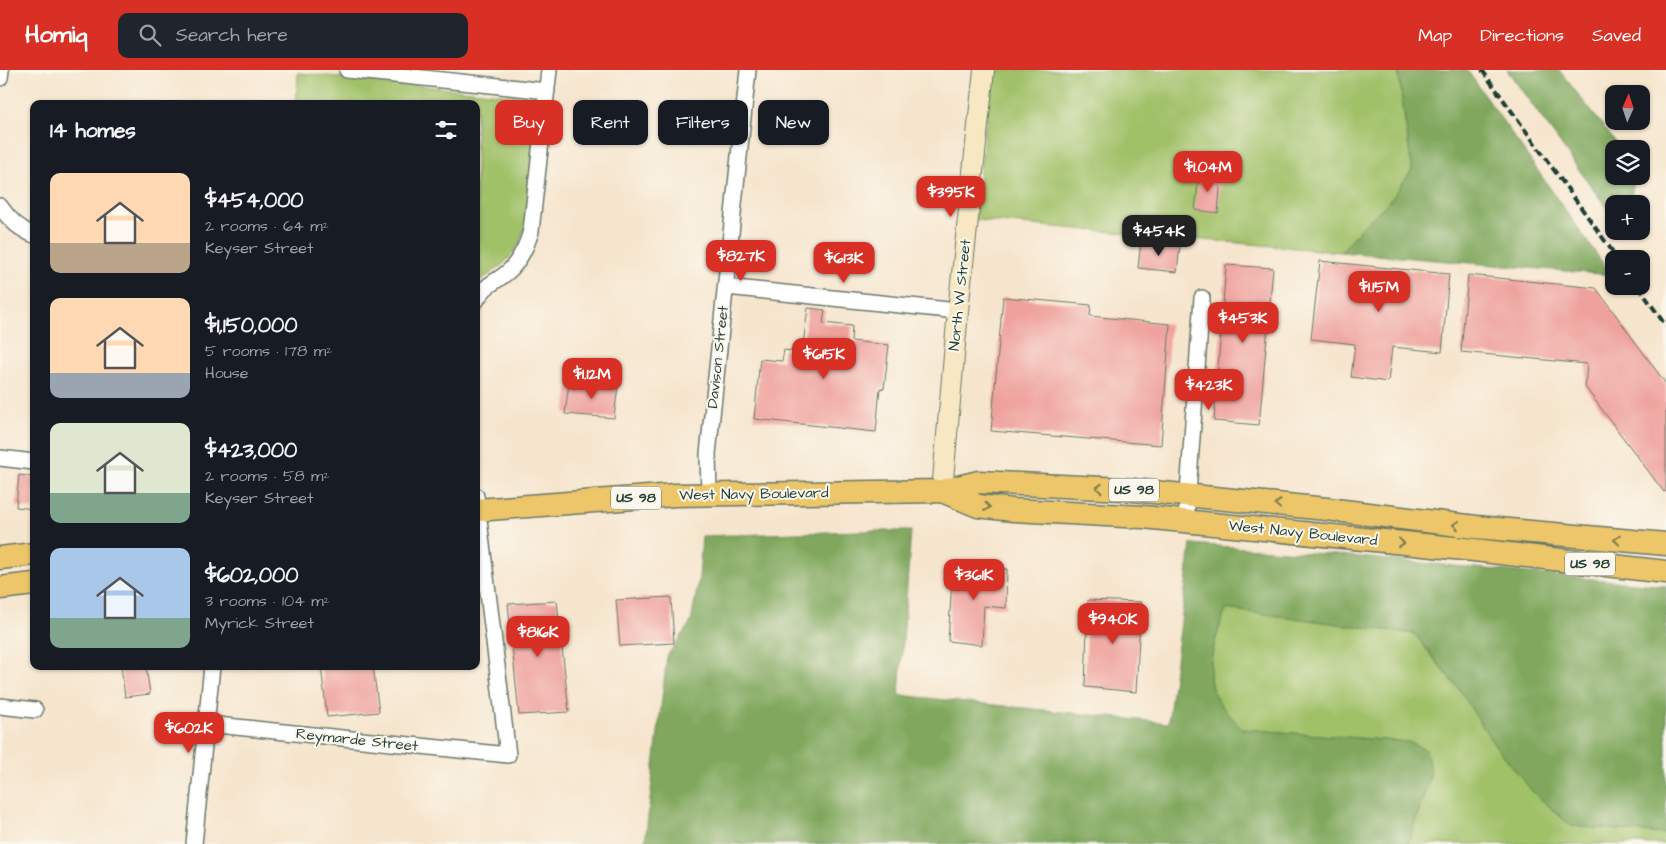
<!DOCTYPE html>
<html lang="en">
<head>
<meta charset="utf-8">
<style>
  :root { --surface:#171b24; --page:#20242c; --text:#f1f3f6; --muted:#9ea1a6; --accent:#d93025 }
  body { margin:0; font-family:"Architects Daughter",sans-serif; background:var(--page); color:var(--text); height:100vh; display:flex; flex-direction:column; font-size:19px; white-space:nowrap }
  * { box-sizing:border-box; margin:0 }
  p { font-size:16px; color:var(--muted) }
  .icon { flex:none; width:28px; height:28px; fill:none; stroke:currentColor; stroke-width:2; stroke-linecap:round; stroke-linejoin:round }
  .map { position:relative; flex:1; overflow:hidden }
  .details { position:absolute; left:30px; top:30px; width:450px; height:570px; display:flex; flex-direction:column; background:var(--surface); border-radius:10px; box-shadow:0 1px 4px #0004 }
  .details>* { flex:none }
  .top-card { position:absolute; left:495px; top:30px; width:475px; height:45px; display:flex; gap:10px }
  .needle { width:32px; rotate:3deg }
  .fabs { position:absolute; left:1605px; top:15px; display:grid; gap:10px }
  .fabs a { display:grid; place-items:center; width:45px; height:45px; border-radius:10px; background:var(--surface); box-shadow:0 1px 4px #0004; font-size:25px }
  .price { position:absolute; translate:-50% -42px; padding:0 11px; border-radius:10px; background:var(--accent); color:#fff; font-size:16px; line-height:32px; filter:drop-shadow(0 1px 2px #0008) }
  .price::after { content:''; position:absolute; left:50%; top:30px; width:15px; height:11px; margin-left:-8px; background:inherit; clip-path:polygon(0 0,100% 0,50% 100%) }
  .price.on { background:#222; color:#fff }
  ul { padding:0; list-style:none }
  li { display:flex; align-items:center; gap:15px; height:125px; padding:0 20px }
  li span { display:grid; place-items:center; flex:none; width:140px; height:100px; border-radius:10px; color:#555 }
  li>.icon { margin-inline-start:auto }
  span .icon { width:60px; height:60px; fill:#fffc; stroke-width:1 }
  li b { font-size:21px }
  h2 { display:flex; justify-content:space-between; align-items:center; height:60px; padding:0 20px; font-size:21px }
  .chip { padding:0 18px; border-radius:10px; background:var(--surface); box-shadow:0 1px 4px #0004; font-size:18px; line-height:45px }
  .chip.on { background:var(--accent); color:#fff }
  header { display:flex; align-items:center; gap:30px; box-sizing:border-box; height:70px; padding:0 25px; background:var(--accent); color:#fff }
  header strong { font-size:24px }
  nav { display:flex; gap:28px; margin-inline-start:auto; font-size:18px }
  .search { width:350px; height:45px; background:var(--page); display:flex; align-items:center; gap:12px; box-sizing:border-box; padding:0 18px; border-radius:10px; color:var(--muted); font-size:19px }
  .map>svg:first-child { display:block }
</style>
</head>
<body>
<header>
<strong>Homiq</strong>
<div class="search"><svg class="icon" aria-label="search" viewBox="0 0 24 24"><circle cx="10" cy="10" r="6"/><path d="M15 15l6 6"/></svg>Search here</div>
<nav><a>Map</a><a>Directions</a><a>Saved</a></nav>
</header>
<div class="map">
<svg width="1666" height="774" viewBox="0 0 1666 774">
  <rect width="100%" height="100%" fill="#fbf7ec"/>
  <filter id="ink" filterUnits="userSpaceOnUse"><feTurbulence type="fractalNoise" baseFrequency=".02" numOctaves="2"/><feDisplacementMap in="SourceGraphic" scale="10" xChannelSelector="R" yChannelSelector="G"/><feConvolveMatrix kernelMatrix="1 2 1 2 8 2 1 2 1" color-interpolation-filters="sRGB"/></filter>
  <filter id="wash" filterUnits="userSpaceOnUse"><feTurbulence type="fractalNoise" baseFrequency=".0096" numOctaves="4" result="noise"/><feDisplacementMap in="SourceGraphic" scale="20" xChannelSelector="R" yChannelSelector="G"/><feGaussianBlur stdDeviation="1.12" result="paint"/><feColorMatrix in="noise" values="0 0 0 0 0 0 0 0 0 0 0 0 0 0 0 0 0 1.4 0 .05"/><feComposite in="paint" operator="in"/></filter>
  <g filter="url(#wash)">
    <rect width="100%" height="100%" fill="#f6e5cd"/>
    <!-- green -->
    <path fill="#a1c169" stroke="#607f4e" d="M991,0H1398L1412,100L1390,131L1362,157L1341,182L975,150Z
      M298,3L539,28L524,159C516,187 503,195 480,211L476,212V34H296Z
      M1226,539L1415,564L1429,583L1571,756L1666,764V774H1408L1431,703L1409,672L1242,659C1234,649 1222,638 1215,626C1202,602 1218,563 1226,539Z"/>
    <!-- forest -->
    <path fill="#80a75d" stroke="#507248" d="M1398,0H1467L1611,205L1341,182L1362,157L1390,131L1412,100Z
      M1507,0H1559L1621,79H1614V106H1634L1630,134H1614V148Z
      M861,461H911L899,625L1168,653L1191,474L1338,485L1666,516V764L1571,756L1532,721L1491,670L1459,619L1415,564L1226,539C1217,561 1202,603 1215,626C1222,638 1234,649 1242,659L1409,672L1426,680L1431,703L1408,774H675L645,772L667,586L691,552L699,508L702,466Z"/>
    <g id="blocks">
      <!-- building -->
      <path fill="#efa29d" d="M1199,104L1221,106L1218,143L1195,140Z
        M1141,171L1180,176L1177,202L1138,198Z
        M1320,191L1449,204L1442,282L1392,277L1388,312L1351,307L1355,274L1311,269Z
        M1226,195L1273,198L1259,355L1214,351Z
        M1468,205L1596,218L1666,314V421L1664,422L1585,317L1587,294L1461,282Z
        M1003,227L1091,235L1090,246L1170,254L1161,375L991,361Z
        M808,238L825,240L823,253L852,256L851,271L889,275L884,319L880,318L876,362L754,349L760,289L782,291L784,280L802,282Z
        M569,312L618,316L614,348L565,344Z
        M19,405L34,407V439L16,437Z
        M953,495L1007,499L1006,538L984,536L982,575L948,571Z
        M671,527L674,573L620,576L616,530Z
        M1088,530L1141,532L1136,622L1085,617Z
        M557,531L569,642L519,645L508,534Z
        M121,596H146L150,624L125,627Z
        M321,596H373L379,642L327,647Z"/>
    </g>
  </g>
  <g filter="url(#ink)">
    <use href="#blocks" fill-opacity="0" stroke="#6a786a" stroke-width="1"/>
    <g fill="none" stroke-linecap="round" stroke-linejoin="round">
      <!-- street casing -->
      <g stroke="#6a786a" stroke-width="18">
        <path id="street" d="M347,0L547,21
          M0,8L1,0
          M0,136C9,150 19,159 34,165
          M726,217L958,241
          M476,231C486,212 497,213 511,199C521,188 527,175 531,161L549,0
          M0,388L34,392
          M709,425L708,384L748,0
          M1186,451L1202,228
          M0,636L35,640
          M207,654L508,685L476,426
          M194,774L212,596"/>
      </g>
      <!-- secondary casing -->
      <g stroke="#6a786a" stroke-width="22">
        <path id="secondary" d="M942,421L958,241L984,0"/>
      </g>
      <!-- primary casing -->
      <g stroke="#6a786a" stroke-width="25">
        <path id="primary" d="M942,421L978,436L1013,440L1143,447L1474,480L1666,502
          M476,440L675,425L942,421L979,412L1123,419L1327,439L1476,457L1666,474
          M0,488L34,484
          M0,518L34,514"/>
      </g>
      <!-- street -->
      <use href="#street" stroke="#fff" stroke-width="15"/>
      <!-- secondary -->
      <use href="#secondary" stroke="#f7e8c3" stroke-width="20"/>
      <!-- primary -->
      <use href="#primary" stroke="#ecc669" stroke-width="22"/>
      <!-- rail -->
      <path stroke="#1f3d34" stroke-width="4" stroke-dasharray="8 4" stroke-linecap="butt" d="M1482,0L1618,189
        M1638,216L1666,256"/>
    </g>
    <!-- one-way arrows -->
    <defs><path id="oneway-chevron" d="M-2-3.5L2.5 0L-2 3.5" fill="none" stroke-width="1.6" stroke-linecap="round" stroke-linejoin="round" transform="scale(1.25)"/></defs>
    <g stroke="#7b7b4c">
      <use href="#oneway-chevron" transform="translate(1099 418) rotate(-177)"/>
      <use href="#oneway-chevron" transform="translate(1278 434) rotate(-174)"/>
      <use href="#oneway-chevron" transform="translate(987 437) rotate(7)"/>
      <use href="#oneway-chevron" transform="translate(1456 455) rotate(-173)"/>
      <use href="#oneway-chevron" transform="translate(1617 470) rotate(-175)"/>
      <use href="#oneway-chevron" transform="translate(1401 473) rotate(6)"/>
    </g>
  </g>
  <g text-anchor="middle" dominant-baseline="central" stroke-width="4" stroke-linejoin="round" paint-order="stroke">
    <!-- shield labels -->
    <g fill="#fbf7ec" stroke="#61756b" stroke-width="1">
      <rect x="1109" y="408.5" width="50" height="23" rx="4"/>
      <rect x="611" y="416.5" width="50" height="23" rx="4"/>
      <rect x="1565" y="482.5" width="50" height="23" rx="4"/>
    </g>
    <g font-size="14" font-weight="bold" fill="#1f3d34">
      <text x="1134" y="420">US 98</text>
      <text x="636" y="428">US 98</text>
      <text x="1590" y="494">US 98</text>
    </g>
    <!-- street labels -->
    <g font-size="15" fill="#1f3d34" stroke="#fbf7ec">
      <text transform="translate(960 225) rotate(-84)">North W Street</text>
      <text transform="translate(718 287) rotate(-84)">Davison Street</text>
      <text transform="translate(754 424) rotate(-1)">West Navy Boulevard</text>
      <text transform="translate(1303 463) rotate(6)">West Navy Boulevard</text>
      <text transform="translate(357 670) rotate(6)">Reymarde Street</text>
    </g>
  </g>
</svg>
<div class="fabs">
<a><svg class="needle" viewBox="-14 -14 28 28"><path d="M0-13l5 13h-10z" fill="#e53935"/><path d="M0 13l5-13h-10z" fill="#9ea1a6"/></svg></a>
<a><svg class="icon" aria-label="layers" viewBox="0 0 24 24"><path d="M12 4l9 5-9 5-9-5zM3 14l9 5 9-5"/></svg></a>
<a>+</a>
<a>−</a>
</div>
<b class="price" style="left:1208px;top:123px">$1.04M</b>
<b class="price" style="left:951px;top:148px">$395K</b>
<b class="price on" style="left:1159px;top:187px">$454K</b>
<b class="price" style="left:741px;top:212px">$827K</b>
<b class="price" style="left:844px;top:214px">$613K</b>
<b class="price" style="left:1379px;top:243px">$1.15M</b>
<b class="price" style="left:1243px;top:274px">$453K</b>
<b class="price" style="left:824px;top:310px">$615K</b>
<b class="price" style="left:592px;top:330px">$1.12M</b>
<b class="price" style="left:1209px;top:341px">$423K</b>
<b class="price" style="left:974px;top:531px">$361K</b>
<b class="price" style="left:1113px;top:575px">$940K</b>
<b class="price" style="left:538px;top:588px">$816K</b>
<b class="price" style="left:189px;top:684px">$602K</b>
<div class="top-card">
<a class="chip on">Buy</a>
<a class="chip">Rent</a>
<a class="chip">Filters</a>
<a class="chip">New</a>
</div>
<section class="details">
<h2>14 homes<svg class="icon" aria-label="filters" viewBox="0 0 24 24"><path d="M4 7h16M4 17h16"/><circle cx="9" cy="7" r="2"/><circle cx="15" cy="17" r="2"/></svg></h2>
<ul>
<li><span style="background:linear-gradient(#ffd9b3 70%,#b9a48a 0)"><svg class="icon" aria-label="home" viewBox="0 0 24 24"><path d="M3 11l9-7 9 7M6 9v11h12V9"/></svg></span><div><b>$454,000</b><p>2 rooms · 64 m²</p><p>Keyser Street</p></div></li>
<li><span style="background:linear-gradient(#ffd9b3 75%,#9aa5b1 0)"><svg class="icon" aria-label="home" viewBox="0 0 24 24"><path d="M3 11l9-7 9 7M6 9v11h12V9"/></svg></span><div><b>$1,150,000</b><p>5 rooms · 178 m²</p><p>House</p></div></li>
<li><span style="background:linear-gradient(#dfe7d0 70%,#7fa58c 0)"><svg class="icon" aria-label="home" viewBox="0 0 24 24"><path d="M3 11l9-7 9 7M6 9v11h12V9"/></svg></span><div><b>$423,000</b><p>2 rooms · 58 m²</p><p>Keyser Street</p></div></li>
<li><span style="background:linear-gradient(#a9c7e8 70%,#7fa58c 0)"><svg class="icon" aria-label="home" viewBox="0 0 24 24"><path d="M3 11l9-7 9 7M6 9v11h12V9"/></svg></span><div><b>$602,000</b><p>3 rooms · 104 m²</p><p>Myrick Street</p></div></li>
</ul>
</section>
</div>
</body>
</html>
